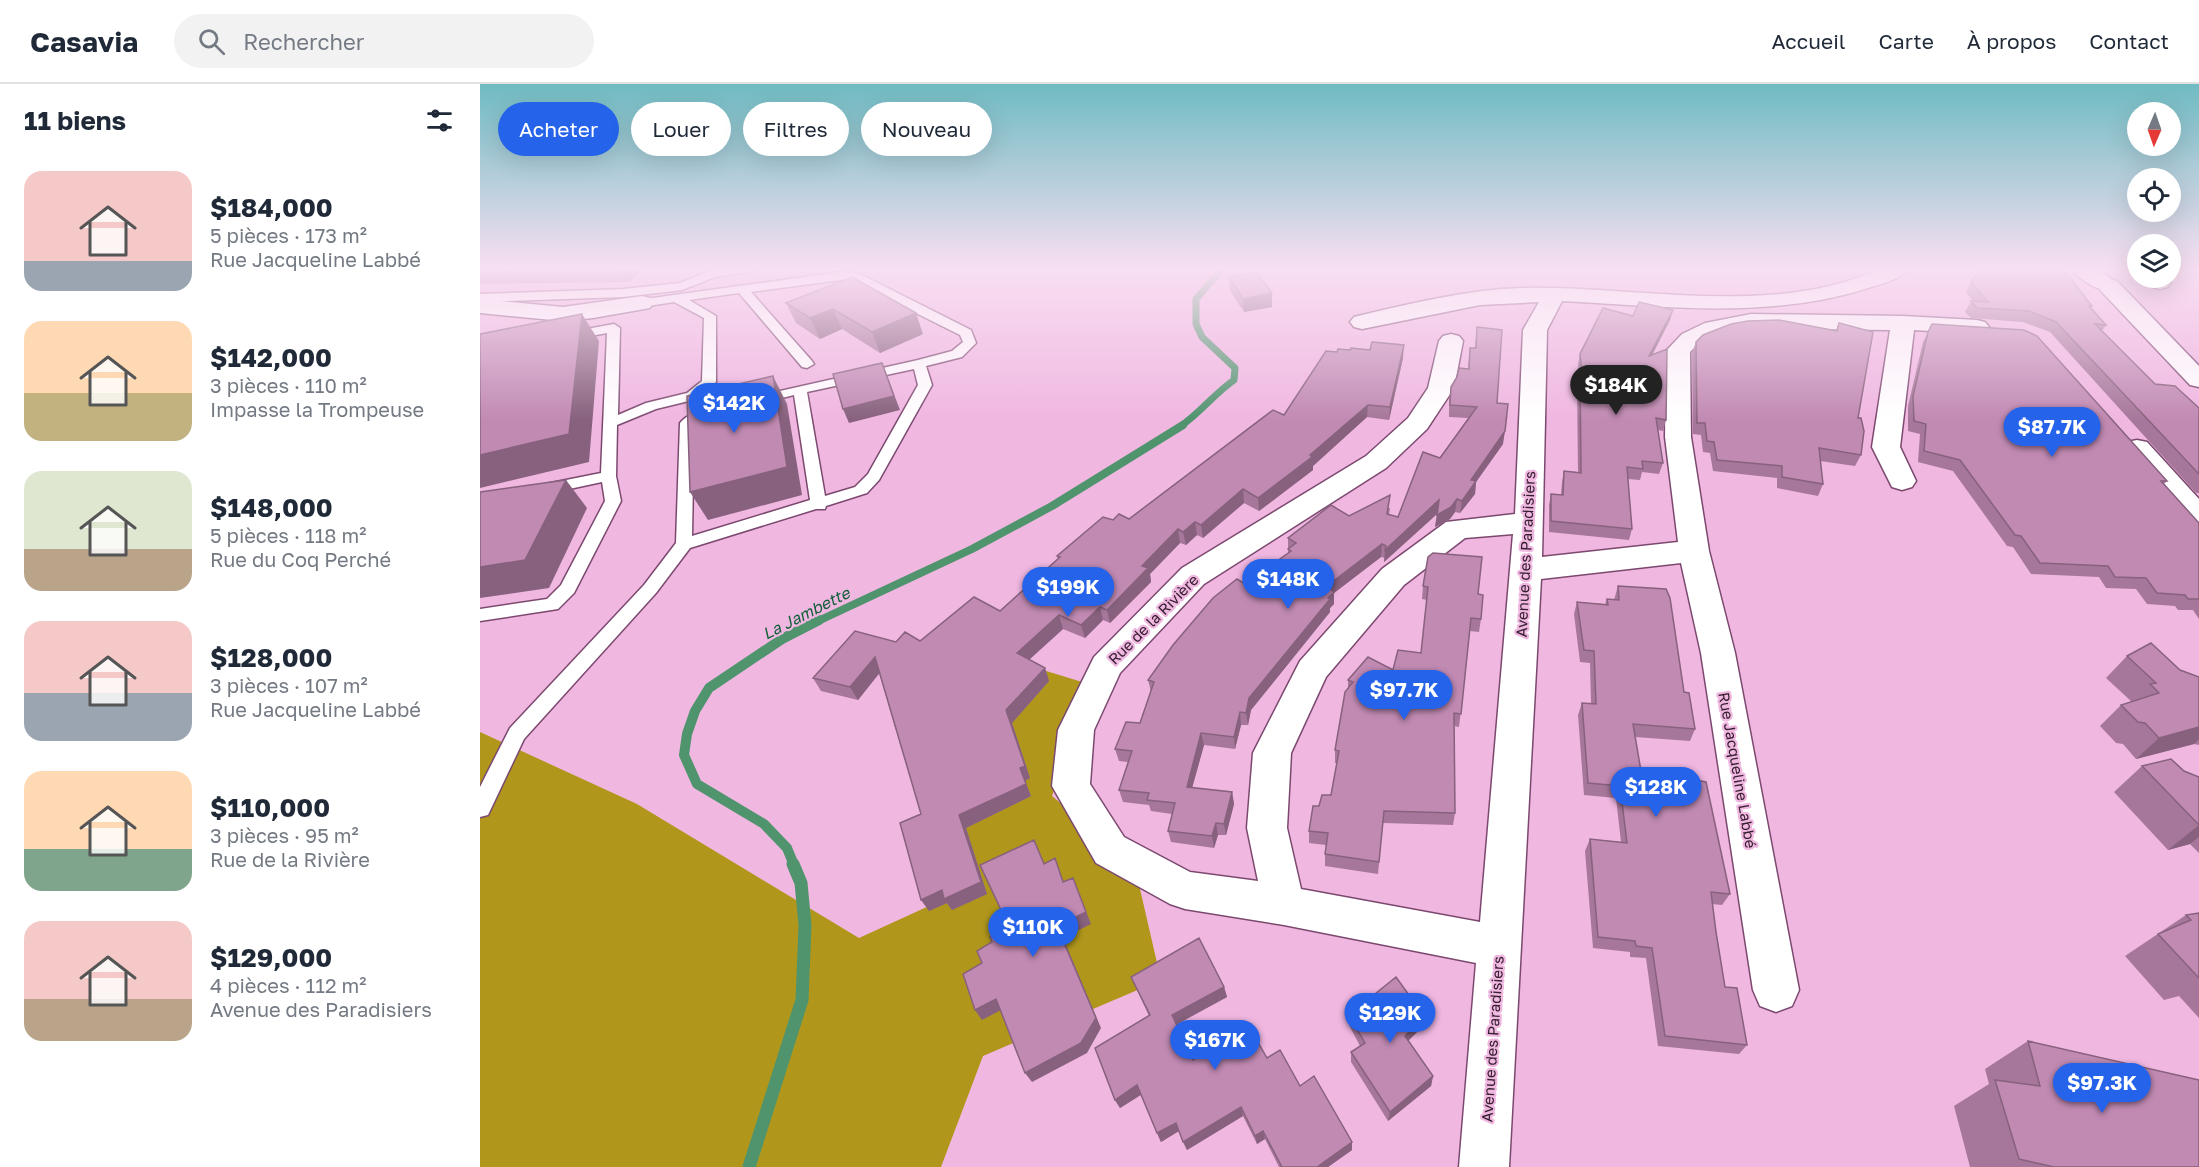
<!DOCTYPE html>
<html lang="fr">
<head>
<meta charset="utf-8">
<style>
  :root { --surface:#fff; --page:#f2f2f3; --text:#1f2937; --muted:#747a83; --line:#e0e1e3; --accent:#2563eb }
  body { margin:0; font-family:"Golos Text",sans-serif; background:var(--page); color:var(--text); height:100vh; display:flex; flex-direction:column; font-size:22px; white-space:nowrap }
  * { box-sizing:border-box; margin:0 }
  p { font-size:20px; color:var(--muted) }
  .icon { flex:none; width:33px; height:33px; fill:none; stroke:currentColor; stroke-width:2; stroke-linecap:round; stroke-linejoin:round }
  .map { position:relative; flex:1; overflow:hidden }
  .drawer { display:flex; flex-direction:column; background:var(--surface); width:480px }
  .drawer>* { flex:none }
  .guide { position:absolute; left:18px; top:18px; width:570px; height:54px; display:flex; gap:12px }
  .needle { width:39px; rotate:182deg }
  .controls { position:absolute; left:1647px; top:18px; display:grid; gap:12px }
  .controls a { display:grid; place-items:center; width:54px; height:54px; border-radius:50%; background:var(--surface); box-shadow:0 6px 24px #0002; font-size:30px }
  .price { position:absolute; translate:-50% -51px; padding:0 14px; border-radius:21px; background:var(--accent); color:#fff; font-size:20px; line-height:39px; filter:drop-shadow(0 2px 3px #0008) }
  .price::after { content:''; position:absolute; left:50%; top:36px; width:18px; height:14px; margin-left:-9px; background:inherit; clip-path:polygon(0 0,100% 0,50% 100%) }
  .price.current { background:#222; color:#fff }
  ul { padding:0; list-style:none }
  li { display:flex; align-items:center; gap:18px; height:150px; padding:0 24px }
  li span { display:grid; place-items:center; flex:none; width:168px; height:120px; border-radius:18px; color:#555 }
  li>.icon { margin-inline-start:auto }
  span .icon { width:72px; height:72px; fill:#fffc; stroke-width:1 }
  li b { font-size:26px }
  h2 { display:flex; justify-content:space-between; align-items:center; height:72px; padding:0 24px; font-size:26px }
  .chip { padding:0 21px; border-radius:27px; background:var(--surface); box-shadow:0 6px 24px #0002; font-size:21px; line-height:54px }
  .chip.current { background:var(--accent); color:#fff }
  header { display:flex; align-items:center; gap:36px; box-sizing:border-box; height:84px; padding:0 30px; background:var(--surface); border-bottom:2px solid var(--line) }
  header strong { font-size:28px }
  nav { display:flex; gap:33px; margin-inline-start:auto; font-size:21px }
  .search { width:420px; height:54px; background:var(--page); display:flex; align-items:center; gap:15px; box-sizing:border-box; padding:0 21px; border-radius:33px; color:var(--muted); font-size:22px }
  main { display:flex; flex:1; min-height:0 }
  .map>svg:first-child { display:block }
</style>
</head>
<body>
<header>
<strong>Casavia</strong>
<div class="search"><svg class="icon" aria-label="search" viewBox="0 0 24 24"><circle cx="10" cy="10" r="6"/><path d="M15 15l6 6"/></svg>Rechercher</div>
<nav><a>Accueil</a><a>Carte</a><a>À propos</a><a>Contact</a></nav>
</header>
<main>
<section class="drawer">
<h2>11 biens<svg class="icon" aria-label="filters" viewBox="0 0 24 24"><path d="M4 7h16M4 17h16"/><circle cx="9" cy="7" r="2"/><circle cx="15" cy="17" r="2"/></svg></h2>
<ul>
<li><span style="background:linear-gradient(#f6c9c9 75%,#9aa5b1 0)"><svg class="icon" aria-label="home" viewBox="0 0 24 24"><path d="M3 11l9-7 9 7M6 9v11h12V9"/></svg></span><div><b>$184,000</b><p>5 pièces · 173 m²</p><p>Rue Jacqueline Labbé</p></div></li>
<li><span style="background:linear-gradient(#ffd9b3 60%,#c2b280 0)"><svg class="icon" aria-label="home" viewBox="0 0 24 24"><path d="M3 11l9-7 9 7M6 9v11h12V9"/></svg></span><div><b>$142,000</b><p>3 pièces · 110 m²</p><p>Impasse la Trompeuse</p></div></li>
<li><span style="background:linear-gradient(#dfe7d0 65%,#b9a48a 0)"><svg class="icon" aria-label="home" viewBox="0 0 24 24"><path d="M3 11l9-7 9 7M6 9v11h12V9"/></svg></span><div><b>$148,000</b><p>5 pièces · 118 m²</p><p>Rue du Coq Perché</p></div></li>
<li><span style="background:linear-gradient(#f6c9c9 60%,#9aa5b1 0)"><svg class="icon" aria-label="home" viewBox="0 0 24 24"><path d="M3 11l9-7 9 7M6 9v11h12V9"/></svg></span><div><b>$128,000</b><p>3 pièces · 107 m²</p><p>Rue Jacqueline Labbé</p></div></li>
<li><span style="background:linear-gradient(#ffd9b3 65%,#7fa58c 0)"><svg class="icon" aria-label="home" viewBox="0 0 24 24"><path d="M3 11l9-7 9 7M6 9v11h12V9"/></svg></span><div><b>$110,000</b><p>3 pièces · 95 m²</p><p>Rue de la Rivière</p></div></li>
<li><span style="background:linear-gradient(#f6c9c9 65%,#b9a48a 0)"><svg class="icon" aria-label="home" viewBox="0 0 24 24"><path d="M3 11l9-7 9 7M6 9v11h12V9"/></svg></span><div><b>$129,000</b><p>4 pièces · 112 m²</p><p>Avenue des Paradisiers</p></div></li>
</ul>
</section>
<div class="map">
<svg width="1719" height="1083" viewBox="0 0 1719 1083">
  <rect width="100%" height="100%" fill="#f0b7e1"/>
  <!-- forest -->
  <path fill="#b0971c" d="M514,571L612,601L572,712L654,779L681,896L503,972L461,1083H0V648L157,720L379,854L462,816Z"/>
  <g fill="none" stroke-linecap="round" stroke-linejoin="round">
    <!-- stream-far3 -->
    <path stroke="#50946e" stroke-width="7" d="M701,342C721,328 733,311 754,296L755,284L722,253L716,240V215L743,184"/>
    <!-- stream-far2 -->
    <path stroke="#50946e" stroke-width="8" d="M336,538L492,465L572,422L703,341"/>
    <!-- stream-far1 -->
    <path stroke="#50946e" stroke-width="10" d="M314,781L307,764L284,740L217,700L204,671L207,650L215,627L229,604L302,555L339,536"/>
    <!-- stream -->
    <path stroke="#50946e" stroke-width="13" d="M269,1083L322,916L325,841L321,799L313,780"/>
    <!-- service casing -->
    <g stroke="#7b496f" stroke-width="3">
      <path id="service" d="M237,184H278L272,187L235,193L202,206L143,213L0,218V210L143,205L200,199Z
        M368,187L384,192L491,246L496,259L482,273L446,282L452,301L399,396L387,409L346,422L345,425H336L210,464L176,509L44,655L8,731L0,733V703L30,644L164,501L196,459L200,339C208,329 219,328 231,325L238,329L236,332L219,336L214,340L212,452L330,416L314,311L278,320L273,319L271,316L273,313L438,276L472,267L483,258L480,251L368,195L271,208L332,277L334,280L327,284L322,283L259,209L209,216L236,232V298L217,315L176,325L137,341L136,392L141,417L94,509L78,525L0,537V525L67,515L81,501L125,417L122,398L66,410L58,405L66,400L121,389L127,249L90,256L84,252L90,248L134,240L140,244L138,331L166,319L207,309L222,297L224,234L194,218L162,223L158,222V216ZM434,285L438,301L388,390L375,403L345,412L327,308Z"/>
    </g>
    <!-- minor casing -->
    <g stroke="#7b496f" stroke-width="3">
      <path id="minor" d="M1402,184H1429C1420,196 1401,200 1388,204C1288,236 1184,222 1082,217L1067,246L1062,473L1198,458L1185,353L1186,267L1202,250L1225,239L1271,230L1423,232L1497,236L1505,238L1509,243L1505,248L1497,250L1434,246L1420,363L1436,397L1432,403L1422,406L1412,403L1392,363L1410,246L1271,244L1239,250L1218,260L1210,268L1211,353L1229,467L1255,569L1319,906L1312,922L1296,928L1280,922L1273,906L1221,569L1201,479L1061,495L1029,1083H979L996,879L804,841L705,825L690,820L616,779L572,702L578,646L614,573L702,484L886,372L928,334L948,304L959,257L963,252L971,250L979,252L983,257L974,304L947,345L906,384L724,500L640,589L614,646L610,700L644,753L710,788L778,797L767,744L773,669L820,577L902,485L966,438L1035,430L1043,246L1059,218L1000,221L882,245L874,243L870,238L874,233C928,220 985,206 1040,204C1156,201 1293,235 1402,184ZM1033,450L1000,838L821,805L807,744L811,669L846,593L924,501L985,454Z
        M1669,194H1689L1691,198L1688,203L1680,205L1672,203Z
        M162,212L170,214L173,219L170,224L113,234L83,237L0,229V215L83,223Z
        M1657,356L1667,358L1719,415V443L1709,440L1647,370L1643,364L1647,358Z"/>
    </g>
    <!-- secondary casing -->
    <g stroke="#7b496f" stroke-width="3">
      <path id="secondary" d="M1629,195L1637,197L1719,282V303L1710,301L1621,207L1618,202L1621,197Z"/>
    </g>
    <!-- primary casing -->
    <g stroke="#7b496f" stroke-width="3">
      <path id="primary" d="M1591,184H1617L1640,202L1637,207C1622,210 1600,197 1591,184Z"/>
    </g>
    <!-- service -->
    <use href="#service" fill="#fff" fill-rule="evenodd"/>
    <!-- minor -->
    <use href="#minor" fill="#fff" fill-rule="evenodd"/>
    <!-- secondary -->
    <use href="#secondary" fill="#fff" fill-rule="evenodd"/>
    <!-- primary -->
    <use href="#primary" fill="#fff" fill-rule="evenodd"/>
  </g>
  <!-- wall -->
  <path fill="#a6779a" d="M0,184H164L149,198L0,200Z
    M372,193L443,250L400,269L362,245L340,255L316,239L306,219Z
    M749,193L792,223L764,228L750,207Z
    M1491,198L1612,222L1611,224L1626,241L1622,247L1675,300L1719,324V409H1716L1570,248L1543,238L1491,234L1485,228L1491,217H1493L1486,208Z
    M1193,226L1190,236L1172,271L1186,336L1183,347L1178,346L1183,379L1179,390L1162,388L1160,396L1148,395L1152,445L1149,456L1069,448V421L1071,410L1081,411L1082,398L1084,387L1098,388L1097,299L1099,291L1098,280L1100,270L1153,232Z
    M1359,239L1378,334L1381,371L1375,382L1340,377L1343,400L1338,412L1297,404V394L1233,387L1230,369L1223,368L1221,351L1213,350L1212,269L1216,258L1356,247Z
    M997,243L1017,319L1023,360L996,398L995,410L980,429L975,428L970,435L955,443L957,430L904,478L905,474L901,473L854,509V520L850,524V528L771,626L768,641H761L755,665L724,661L712,704L752,708L754,720L746,751H738L734,764L691,758L688,747L692,730L671,727L669,721L643,718L639,706L648,678L639,677L635,665L660,639L671,608L668,596L765,500L808,469V454L869,432L910,424L909,431L918,433L988,334L969,333V315L971,303L988,285L990,264H995Z
    M1448,248L1687,397L1684,400L1719,439V535L1713,526H1698L1695,522L1667,520L1656,505L1626,504L1619,493L1551,490L1533,463L1527,462L1473,387L1438,378L1440,350L1428,347V322L1443,258Z
    M923,274L909,336L887,333L833,382V386L779,427L764,419L723,454L717,451L706,461L700,459L670,490L671,498L630,539L623,536L605,554L583,545L549,576L565,584L569,597L532,639L550,694L545,697L551,712L486,744L507,810L472,826L467,819L449,827L441,730L399,589L378,616L341,607L333,594L416,558L440,557L520,527L578,475L577,472L633,436L649,435L804,331Z
    M943,502L998,510L1001,535L999,548L990,547L979,643L974,642L975,729L973,741L903,739L898,790L845,782V770L846,761L829,759V747L839,722L851,711L857,679H855V666L868,604V596L913,586L941,569L947,516L942,515Z
    M1138,502L1204,608L1215,645L1210,657L1155,653L1161,687L1250,810L1242,821L1232,820L1245,903L1267,961L1259,970L1178,962L1166,874L1150,873V868L1113,864L1105,767L1110,755L1141,758L1136,714L1104,711L1098,631L1102,619H1111L1110,579L1100,578L1094,530L1097,518L1125,520L1127,515L1134,516Z
    M1647,572L1700,586L1719,593V661L1714,660L1656,675L1643,660L1636,659L1620,642L1641,621L1652,618L1626,594Z
    M1662,682L1704,687L1719,693V769L1710,760L1688,766L1634,708Z
    M1719,829V934L1699,912L1684,916L1645,872L1706,831Z
    M651,893L744,903L747,913L696,941L713,976L787,974L820,1002L872,1058V1066L848,1083H799L785,1055L777,1060L763,1032L707,1066L699,1047L681,1058L661,1011L640,1024L635,1016L669,932Z
    M869,931L942,943L928,957L953,992L951,1002L908,1037L871,978V968L880,962L869,941Z
    M1548,957L1719,1083H1490L1474,1022L1509,1000L1505,985Z"/>
  <!-- shaded-wall -->
  <path fill="#87617d" d="M141,184H164L149,198Z
    M792,209V223L764,228L763,215Z
    M353,225L362,245L340,255L330,234Z
    M1193,226L1190,236L1166,283L1169,272Z
    M436,229L443,250L400,269L392,248Z
    M102,230L119,257L109,378L0,404V371Z
    M924,261L923,274L909,336L910,323Z
    M402,279L420,326L369,339L363,325Z
    M293,292L307,320L322,411L228,436L210,408Z
    M888,321L887,333L833,382V386L779,427L778,414L830,371Z
    M1025,347L1023,360L996,398L995,410L980,429L982,417L991,396Z
    M86,396L107,424L69,504L0,514V483Z
    M763,405L764,419L723,454L721,441Z
    M977,415L975,428L970,435L955,443L957,431Z
    M959,416L958,429L904,478L905,466Z
    M715,438L717,451L706,461L703,448Z
    M698,445L700,459L670,490L671,498L630,539L627,526L662,482Z
    M902,460L901,473L854,509V520L850,524V528L771,626L768,641L766,629L769,614L847,502Z
    M620,523L623,536L605,554L601,541Z
    M579,531L583,545L542,582L537,569Z
    M395,573L402,586L378,616L370,603Z
    M565,584L569,597L532,639L550,694L545,697L551,712L486,744L507,810L472,826L467,819L449,827L441,816L462,806L479,731L540,684L526,626Z
    M760,628L761,641L755,665L754,653Z
    M1719,643V655L1714,660L1656,675L1679,654Z
    M721,649L724,661L709,715L707,703Z
    M752,708L754,720L746,751L744,740Z
    M736,739L738,751L734,764L732,752Z
    M1719,741V753L1710,760L1688,766Z
    M593,794L611,840L583,854L621,944L607,969L552,998L545,989L577,842Z
    M744,903L747,913L695,941L692,931Z
    M516,915L523,925L502,936L495,926Z
    M944,932L942,943L923,962L925,952Z
    M953,992L951,1002L908,1037L910,1028Z
    M657,1001L662,1010L640,1024L635,1016Z
    M761,1023L763,1032L707,1066L703,1058Z
    M696,1039L699,1047L681,1058L677,1049Z
    M783,1047L785,1055L777,1060L775,1052Z
    M872,1058V1066L848,1083H837Z"/>
  <!-- building -->
  <path fill="#c18ab3" stroke="#87617d" stroke-width="1.5" d="M1501,184H1572L1583,185L1612,222H1609L1626,241L1615,240L1675,300L1695,302L1719,324V390L1576,238L1549,227L1497,224L1491,217L1508,218L1491,198Z
    M776,188L792,209L763,215L749,193Z
    M372,193L436,229L392,248L353,225L330,234L306,219Z
    M1159,218L1193,226L1169,272L1187,265L1186,336L1176,334L1183,379L1162,377L1163,385L1147,383L1152,445L1071,437V410L1083,411L1084,387L1101,389L1100,288L1102,289L1100,270L1123,224L1153,232Z
    M102,230L89,350L0,371V250Z
    M1299,236L1357,247L1359,239L1393,248L1378,334H1381L1384,347L1381,371L1339,364L1343,400L1302,393V382L1237,376L1234,358L1227,357L1225,339H1217L1216,258L1223,251L1251,240L1268,237Z
    M1452,240L1544,246L1557,252L1687,397H1681L1719,439V515H1708L1705,511L1677,509L1666,494L1635,493L1628,482L1560,479L1541,452L1535,451L1480,376L1444,367L1446,340L1434,337L1433,312L1448,248Z
    M997,243L1022,246L1017,319L1028,320L1025,347L991,396L996,397L982,417L977,415L971,423L957,431L959,416L905,466L906,462L902,460L847,502L854,508L848,514L850,515L769,614L766,629L760,628L754,653L721,649L707,703L752,708L744,740L736,739L732,752L688,747L695,719L667,716L669,709L639,706L652,667L635,665L646,638L660,639L674,598L668,596L693,561L733,514L757,495L765,500L811,467L808,465L816,459L808,454L851,421L869,432L910,411L907,430L918,433L943,368L960,374L997,323L970,321L971,303L977,293L979,284L989,285L990,264H996Z
    M892,258L924,261L910,323L888,321L830,371L832,373L778,414L763,405L721,441L715,438L703,448L698,445L662,482L668,484L627,526L620,523L601,541L579,531L537,569L565,584L526,626L545,682L540,684L546,700L479,731L501,798L464,815L462,806L441,816L420,739L441,730L395,573L370,603L333,594L375,547L416,558L425,548L440,557L494,513L520,527L580,473L577,472L623,433L633,436L639,430L649,435L793,326L804,331L846,267L857,268L858,265L870,266L871,264L890,266Z
    M402,279L414,312L363,325L353,290Z
    M293,292L307,383L210,408L207,312Z
    M86,396L45,476L0,483V408Z
    M953,469L1002,473L998,510L1003,511L1001,535L991,534L981,630L974,629L975,729L904,727L899,778L845,770L848,749L829,747L833,722H839L842,711H851L859,667L855,666L865,608L873,598L868,596L888,573L913,586L918,566L941,569L948,503L943,502L948,473Z
    M1138,502L1186,505L1190,514L1204,608L1209,609L1215,645L1153,640L1161,687L1226,698L1250,810L1231,808L1236,848L1245,903L1257,904L1267,961L1185,952L1172,864L1156,862L1155,857L1118,853L1110,755L1147,759L1140,702L1108,699L1102,619L1116,620L1114,567L1104,566L1097,518L1128,521L1127,515L1139,516Z
    M1671,559L1700,586L1719,593V643L1679,654L1665,639L1658,638L1641,621L1679,609L1670,600L1676,599L1647,572Z
    M1691,675L1704,687L1719,693V741L1662,682Z
    M554,756L564,780L575,774L583,798L593,794L606,828L577,842L616,934L601,959L545,989L516,915L495,926L483,890L502,879L497,867L512,858L510,853L529,843L500,781Z
    M1719,829V894L1678,850L1711,836L1706,831Z
    M719,854L744,903L692,931L713,976L768,941L787,974L800,966L820,1002L834,992L872,1058L837,1083H802L783,1047L775,1052L761,1023L703,1058L696,1039L677,1049L657,1001L635,1016L615,964L670,931L651,893Z
    M916,893L944,932L925,952L953,992L910,1028L871,968L885,959L869,931Z
    M1548,957L1719,996V1083H1574L1539,1075L1515,996L1560,1002Z"/>
  <!-- sky -->
  <linearGradient id="sky" x2="0" y2="1"><stop stop-color="#6fbbc2"/><stop offset="0.55" stop-color="#f8dff2"/><stop offset="1" stop-color="#f8dff2" stop-opacity="0"/></linearGradient>
  <rect width="1719" height="336" fill="url(#sky)"/>
  <g text-anchor="middle" dominant-baseline="central" stroke-width="4.5" stroke-linejoin="round" paint-order="stroke">
    <!-- street labels -->
    <g font-size="15" fill="#362030" stroke="#f0b7e1">
      <text transform="translate(1045 470) rotate(-87)">Avenue des Paradisiers</text>
      <text transform="translate(673 535) rotate(-45)">Rue de la Rivière</text>
      <text transform="translate(1258 686) rotate(80)">Rue Jacqueline Labbé</text>
      <text transform="translate(1012 955) rotate(-86)">Avenue des Paradisiers</text>
    </g>
    <!-- water labels -->
    <g font-size="16" font-style="italic" fill="#116039" stroke="#f0b7e1">
      <text transform="translate(326 529) rotate(-27)">La Jambette</text>
    </g>
  </g>
</svg>
<div class="controls">
<a><svg class="needle" viewBox="-14 -14 28 28"><path d="M0-13l5 13h-10z" fill="#e53935"/><path d="M0 13l5-13h-10z" fill="#747a83"/></svg></a>
<a><svg class="icon" aria-label="locate" viewBox="0 0 24 24"><circle cx="12" cy="12" r="6"/><path d="M12 2v4M12 18v4M2 12h4M18 12h4"/></svg></a>
<a><svg class="icon" aria-label="layers" viewBox="0 0 24 24"><path d="M12 4l9 5-9 5-9-5zM3 14l9 5 9-5"/></svg></a>
</div>
<b class="price current" style="left:1136px;top:332px">$184K</b>
<b class="price" style="left:254px;top:350px">$142K</b>
<b class="price" style="left:1572px;top:374px">$87.7K</b>
<b class="price" style="left:808px;top:526px">$148K</b>
<b class="price" style="left:588px;top:534px">$199K</b>
<b class="price" style="left:924px;top:637px">$97.7K</b>
<b class="price" style="left:1176px;top:734px">$128K</b>
<b class="price" style="left:553px;top:874px">$110K</b>
<b class="price" style="left:910px;top:960px">$129K</b>
<b class="price" style="left:735px;top:987px">$167K</b>
<b class="price" style="left:1622px;top:1030px">$97.3K</b>
<div class="guide">
<a class="chip current">Acheter</a>
<a class="chip">Louer</a>
<a class="chip">Filtres</a>
<a class="chip">Nouveau</a>
</div>
</div>
</main>
</body>
</html>
